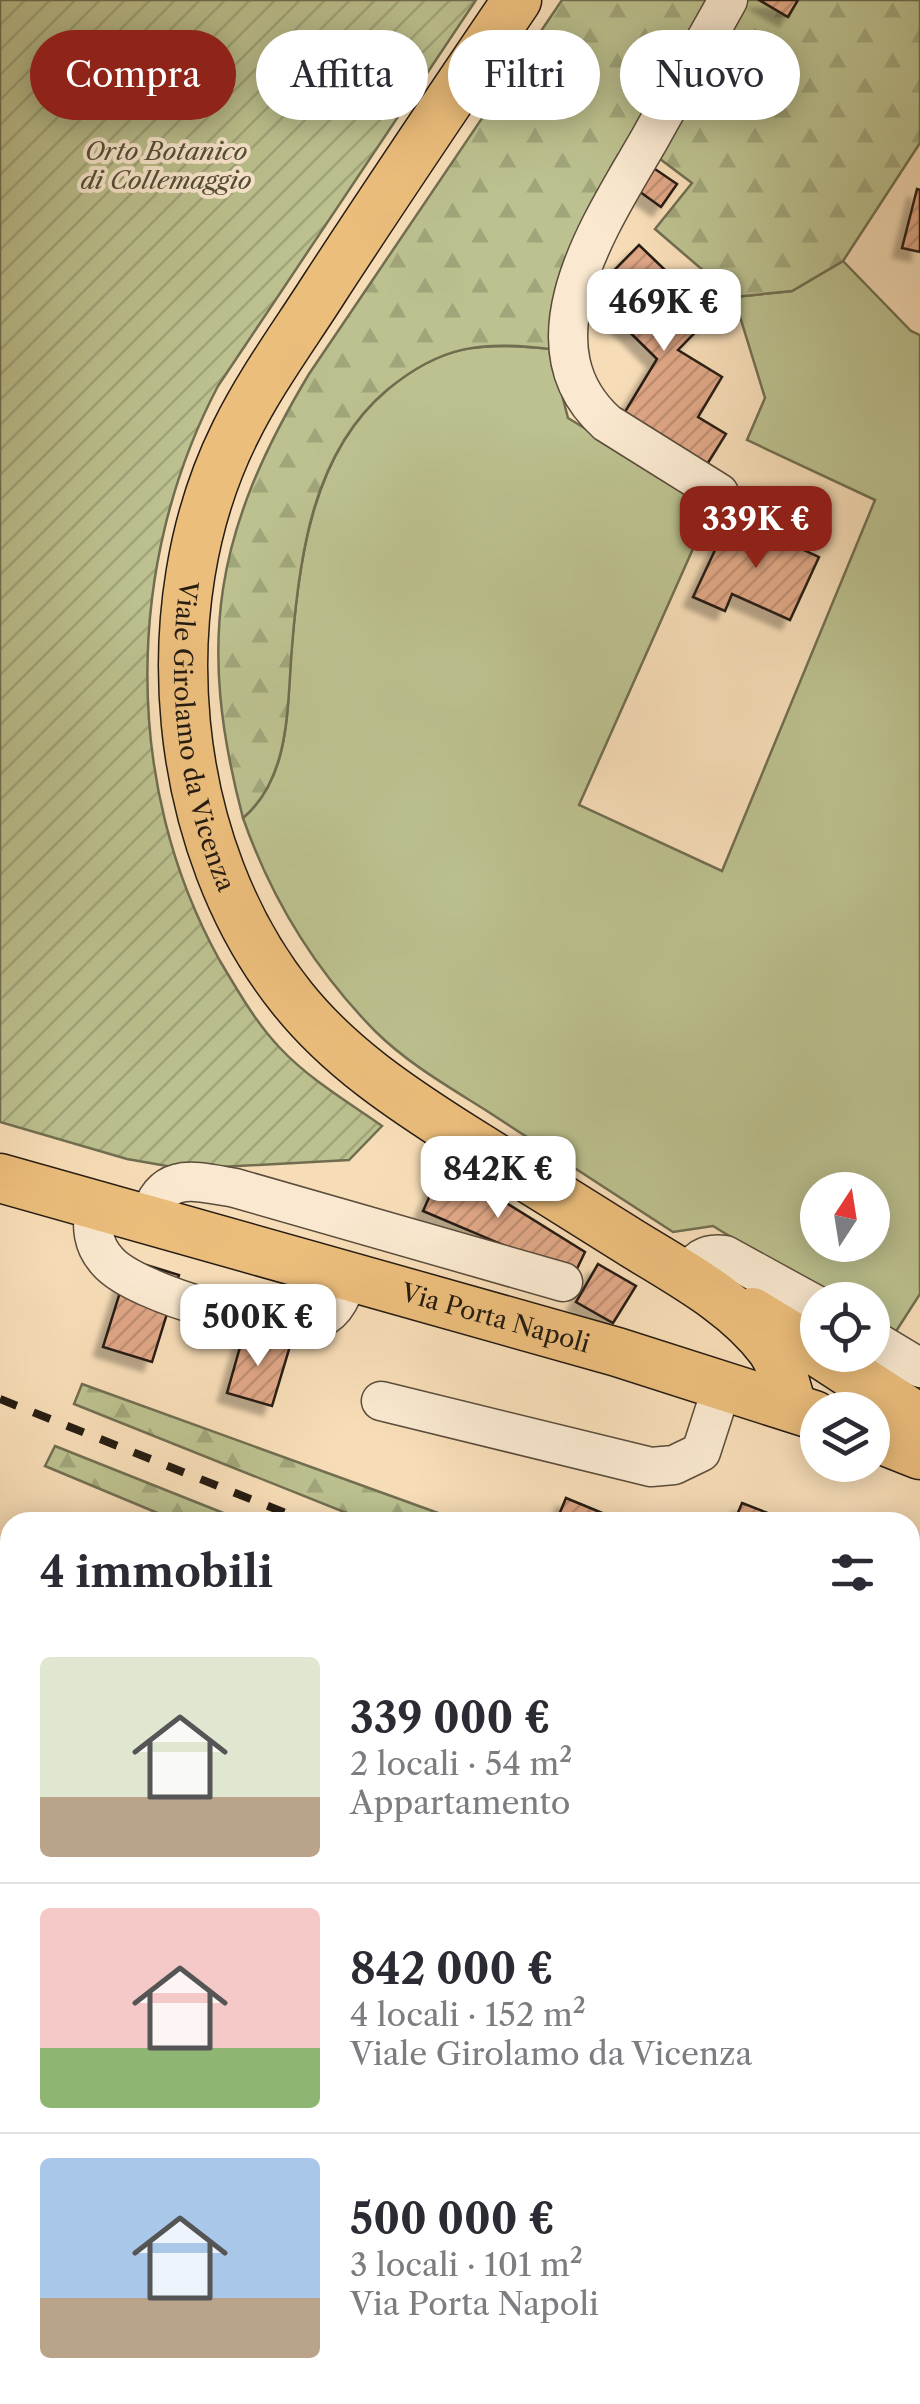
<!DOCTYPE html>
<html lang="it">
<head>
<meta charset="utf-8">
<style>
  :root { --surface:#fff; --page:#f2f2f3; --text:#2b2b33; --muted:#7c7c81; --line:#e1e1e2; --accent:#8f2418 }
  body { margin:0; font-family:"Libre Caslon Text",serif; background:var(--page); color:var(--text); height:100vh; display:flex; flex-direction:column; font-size:38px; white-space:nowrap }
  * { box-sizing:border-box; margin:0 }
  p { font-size:32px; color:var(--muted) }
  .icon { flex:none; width:55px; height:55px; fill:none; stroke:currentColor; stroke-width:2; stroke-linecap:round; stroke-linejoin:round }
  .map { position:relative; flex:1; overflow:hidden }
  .panel { position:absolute; left:0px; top:1512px; width:920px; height:892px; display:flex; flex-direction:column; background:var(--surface); border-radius:30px 30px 0 0; box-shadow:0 5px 25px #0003 }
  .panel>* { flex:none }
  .top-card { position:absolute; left:30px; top:30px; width:860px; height:90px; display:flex; gap:20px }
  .needle { width:65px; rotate:12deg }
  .tools { position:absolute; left:800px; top:1172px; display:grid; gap:20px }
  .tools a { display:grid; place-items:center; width:90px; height:90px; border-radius:50%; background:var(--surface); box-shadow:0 5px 25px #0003; font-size:50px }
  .price { position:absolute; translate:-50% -85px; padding:0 22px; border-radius:20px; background:#fff; color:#222; font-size:32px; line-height:65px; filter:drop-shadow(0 2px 5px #0008) }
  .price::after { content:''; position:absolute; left:50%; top:60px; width:30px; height:22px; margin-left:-15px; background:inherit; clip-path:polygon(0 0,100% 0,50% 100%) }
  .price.on { background:var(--accent); color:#fff }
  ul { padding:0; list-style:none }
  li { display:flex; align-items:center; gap:30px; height:250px; padding:0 40px }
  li+li { border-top:2px solid var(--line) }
  li span { display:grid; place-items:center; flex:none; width:280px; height:200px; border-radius:10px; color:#555 }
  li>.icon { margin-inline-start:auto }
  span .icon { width:120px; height:120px; fill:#fffc; stroke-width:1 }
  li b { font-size:42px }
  h2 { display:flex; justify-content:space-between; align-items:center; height:120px; padding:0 40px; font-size:42px }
  .pill { padding:0 35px; border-radius:45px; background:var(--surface); box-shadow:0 5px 25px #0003; font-size:35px; line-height:90px }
  .pill.on { background:var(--accent); color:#fff }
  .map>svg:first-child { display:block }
</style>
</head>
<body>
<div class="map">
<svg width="920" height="2404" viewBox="0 0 920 2404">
  <defs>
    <pattern id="forest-firs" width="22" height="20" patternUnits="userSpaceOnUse" patternTransform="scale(2.5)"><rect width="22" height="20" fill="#bcc18f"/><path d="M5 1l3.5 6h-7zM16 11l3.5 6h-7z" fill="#a1a57a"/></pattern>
    <pattern id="garden-furrows" width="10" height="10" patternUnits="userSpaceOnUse" patternTransform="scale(2.5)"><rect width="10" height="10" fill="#bcc18f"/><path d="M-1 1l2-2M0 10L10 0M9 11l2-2" fill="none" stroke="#a1a57a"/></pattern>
    <pattern id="building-hatch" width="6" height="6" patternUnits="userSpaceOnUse" patternTransform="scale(2.5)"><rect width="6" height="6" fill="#e0a786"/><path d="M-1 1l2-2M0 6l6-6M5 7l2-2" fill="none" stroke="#c08f73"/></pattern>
    <filter id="shadow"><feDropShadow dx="-9" dy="9" stdDeviation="2.5" flood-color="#0004"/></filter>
  </defs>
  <rect width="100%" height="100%" fill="#f7ddb7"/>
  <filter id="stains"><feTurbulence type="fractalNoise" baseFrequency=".002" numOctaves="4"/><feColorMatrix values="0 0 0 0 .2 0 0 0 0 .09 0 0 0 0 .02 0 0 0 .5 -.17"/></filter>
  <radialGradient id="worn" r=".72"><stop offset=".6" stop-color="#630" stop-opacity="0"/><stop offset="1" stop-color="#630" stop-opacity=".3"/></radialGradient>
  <!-- green -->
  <path fill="#bcc18f" stroke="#716e50" stroke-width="2.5" fill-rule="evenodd" d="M843,261L911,331L920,335V1294L893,1336L873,1323L872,1300H834L713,1226L673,1232C611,1192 549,1152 487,1111C449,1087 407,1063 375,1031C315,970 271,898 243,818C290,778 287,711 291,655C299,562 311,454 387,390C441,345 481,341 550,349L568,418L712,506L579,805L722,871L875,500L747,440L765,398L734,297L792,291ZM818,1190H872V1245H818Z
    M10,1814V2220L0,2215V1821Z"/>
  <!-- forest -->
  <path fill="url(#forest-firs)" stroke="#716e50" stroke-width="2.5" d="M562,0H920V143L843,261L792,291L734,297L655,229L692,183L636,141L556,310L550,349C481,341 441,345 387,390C313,452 299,556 292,647C287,705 291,777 243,818C196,640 215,531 309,374Z
    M82,1384L463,1522H369L74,1404Z
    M55,1446L246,1522H179L45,1466Z
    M910,1791L920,1795V2052L910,2049Z
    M10,2292V2395H134L131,2404H0V2301Z
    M910,2316L920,2319V2404H873L835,2395H910Z"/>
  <!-- garden -->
  <path fill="url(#garden-furrows)" stroke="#716e50" stroke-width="2.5" d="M0,0H476L218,386C125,563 122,785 220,961C238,991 256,1023 280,1048C309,1079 348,1102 382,1126L349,1160L184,1169L127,1159L0,1122Z"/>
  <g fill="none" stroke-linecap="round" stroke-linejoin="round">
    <!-- stream -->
    <path stroke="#707b76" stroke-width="11" d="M910,2385L920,2387"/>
    <!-- river -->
    <path stroke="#a1bab8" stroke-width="65" d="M910,1907L920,1909
      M0,2382L10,2376"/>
  </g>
  <!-- building -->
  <path fill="url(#building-hatch)" stroke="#261c12" stroke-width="2.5" filter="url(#shadow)" d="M759,0H798L788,17Z
    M652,167L677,184L661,207L636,189Z
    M917,189L920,190V252L902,248Z
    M639,245L712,315L678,350L722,377L698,417L726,434L706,466L623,415L657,359L591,294Z
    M731,516L819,557L790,620L732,594L725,611L693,597Z
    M444,1164L585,1252L574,1275L423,1211Z
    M130,1260L179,1275L152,1362L103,1347Z
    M598,1264L636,1286L613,1323L576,1302Z
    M244,1333L290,1346L272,1406L227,1393Z
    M566,1498L624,1522H556Z
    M742,1503L791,1522H734Z"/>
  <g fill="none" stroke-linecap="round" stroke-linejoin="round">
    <!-- minor casing -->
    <g stroke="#5a4c3b" stroke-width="41">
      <path id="minor" d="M719,493L607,423C518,343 603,220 649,140C675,93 702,47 728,0
        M95,1205C91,1226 92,1245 108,1262C136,1294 279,1335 319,1319C337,1311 343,1294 347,1276
        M149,1220C161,1170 194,1181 235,1188L563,1282
        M687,1277C696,1260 705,1252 725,1255L818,1306
        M872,1339L920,1368
        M381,1401L651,1467L674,1465L701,1452L723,1384
        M910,1691L920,1673"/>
    </g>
    <!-- major casing -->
    <g stroke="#261c12" stroke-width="51">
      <g id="major">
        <path id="s1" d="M517,0C452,96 387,192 324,289C294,336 260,382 235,433C149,606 171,847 292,998C339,1057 401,1098 464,1138C519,1173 575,1207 630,1242C678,1272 736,1302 771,1349C784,1367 785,1388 793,1407"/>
        <path id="s2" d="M0,1178L617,1352L814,1415"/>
        <path d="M752,1312L818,1352"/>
        <path d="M822,1355L920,1419"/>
        <path d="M872,1436L920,1455"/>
      </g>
    </g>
    <!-- minor -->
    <use href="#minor" stroke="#fae9d0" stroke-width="38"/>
    <!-- major -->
    <use href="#major" stroke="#ecbe7c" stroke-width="48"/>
    <!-- rail -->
    <path stroke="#261c12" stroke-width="8" stroke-dasharray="18 18" stroke-linecap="butt" d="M0,1399L308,1522
      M910,1766L920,1770"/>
  </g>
  <g text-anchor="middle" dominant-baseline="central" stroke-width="8" stroke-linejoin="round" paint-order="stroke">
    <!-- park labels -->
    <g font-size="25" font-style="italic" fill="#534e38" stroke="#fae9d0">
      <text x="166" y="151">Orto Botanico<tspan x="166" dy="29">di Collemaggio</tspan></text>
    </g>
    <!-- street labels -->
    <g font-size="25" fill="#261c12" stroke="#fae9d0">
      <text stroke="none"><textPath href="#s1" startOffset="830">Viale Girolamo da Vicenza</textPath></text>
      <text stroke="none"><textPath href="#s2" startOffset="515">Via Porta Napoli</textPath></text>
    </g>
  </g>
  <rect width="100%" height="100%" filter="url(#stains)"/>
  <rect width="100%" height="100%" fill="url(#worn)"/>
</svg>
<div class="tools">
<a><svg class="needle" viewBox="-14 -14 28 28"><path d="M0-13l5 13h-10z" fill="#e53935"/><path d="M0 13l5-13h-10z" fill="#7c7c81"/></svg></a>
<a><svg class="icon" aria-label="locate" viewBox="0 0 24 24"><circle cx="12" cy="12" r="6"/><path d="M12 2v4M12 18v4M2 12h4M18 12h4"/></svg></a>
<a><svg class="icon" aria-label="layers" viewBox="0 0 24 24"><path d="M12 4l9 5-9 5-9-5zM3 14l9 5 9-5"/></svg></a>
</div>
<b class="price" style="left:664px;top:354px">469K €</b>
<b class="price on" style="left:756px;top:571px">339K €</b>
<b class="price" style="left:498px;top:1221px">842K €</b>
<b class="price" style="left:258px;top:1369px">500K €</b>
<div class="top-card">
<a class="pill on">Compra</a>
<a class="pill">Affitta</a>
<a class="pill">Filtri</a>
<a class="pill">Nuovo</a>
</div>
<section class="panel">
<h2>4 immobili<svg class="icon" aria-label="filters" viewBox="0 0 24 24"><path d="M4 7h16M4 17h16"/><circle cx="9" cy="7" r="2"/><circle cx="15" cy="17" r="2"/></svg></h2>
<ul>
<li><span style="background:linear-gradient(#dfe7d0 70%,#b9a48a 0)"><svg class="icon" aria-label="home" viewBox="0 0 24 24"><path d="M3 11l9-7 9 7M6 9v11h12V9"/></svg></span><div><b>339 000 €</b><p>2 locali · 54 m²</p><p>Appartamento</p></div></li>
<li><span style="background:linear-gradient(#f6c9c9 70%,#8fb573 0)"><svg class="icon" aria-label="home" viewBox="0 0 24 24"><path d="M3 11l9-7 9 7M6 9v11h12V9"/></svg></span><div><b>842 000 €</b><p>4 locali · 152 m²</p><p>Viale Girolamo da Vicenza</p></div></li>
<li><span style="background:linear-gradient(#a9c7e8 70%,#b9a48a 0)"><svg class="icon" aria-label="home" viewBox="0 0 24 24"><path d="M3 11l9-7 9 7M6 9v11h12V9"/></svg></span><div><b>500 000 €</b><p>3 locali · 101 m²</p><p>Via Porta Napoli</p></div></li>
</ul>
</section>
</div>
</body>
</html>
